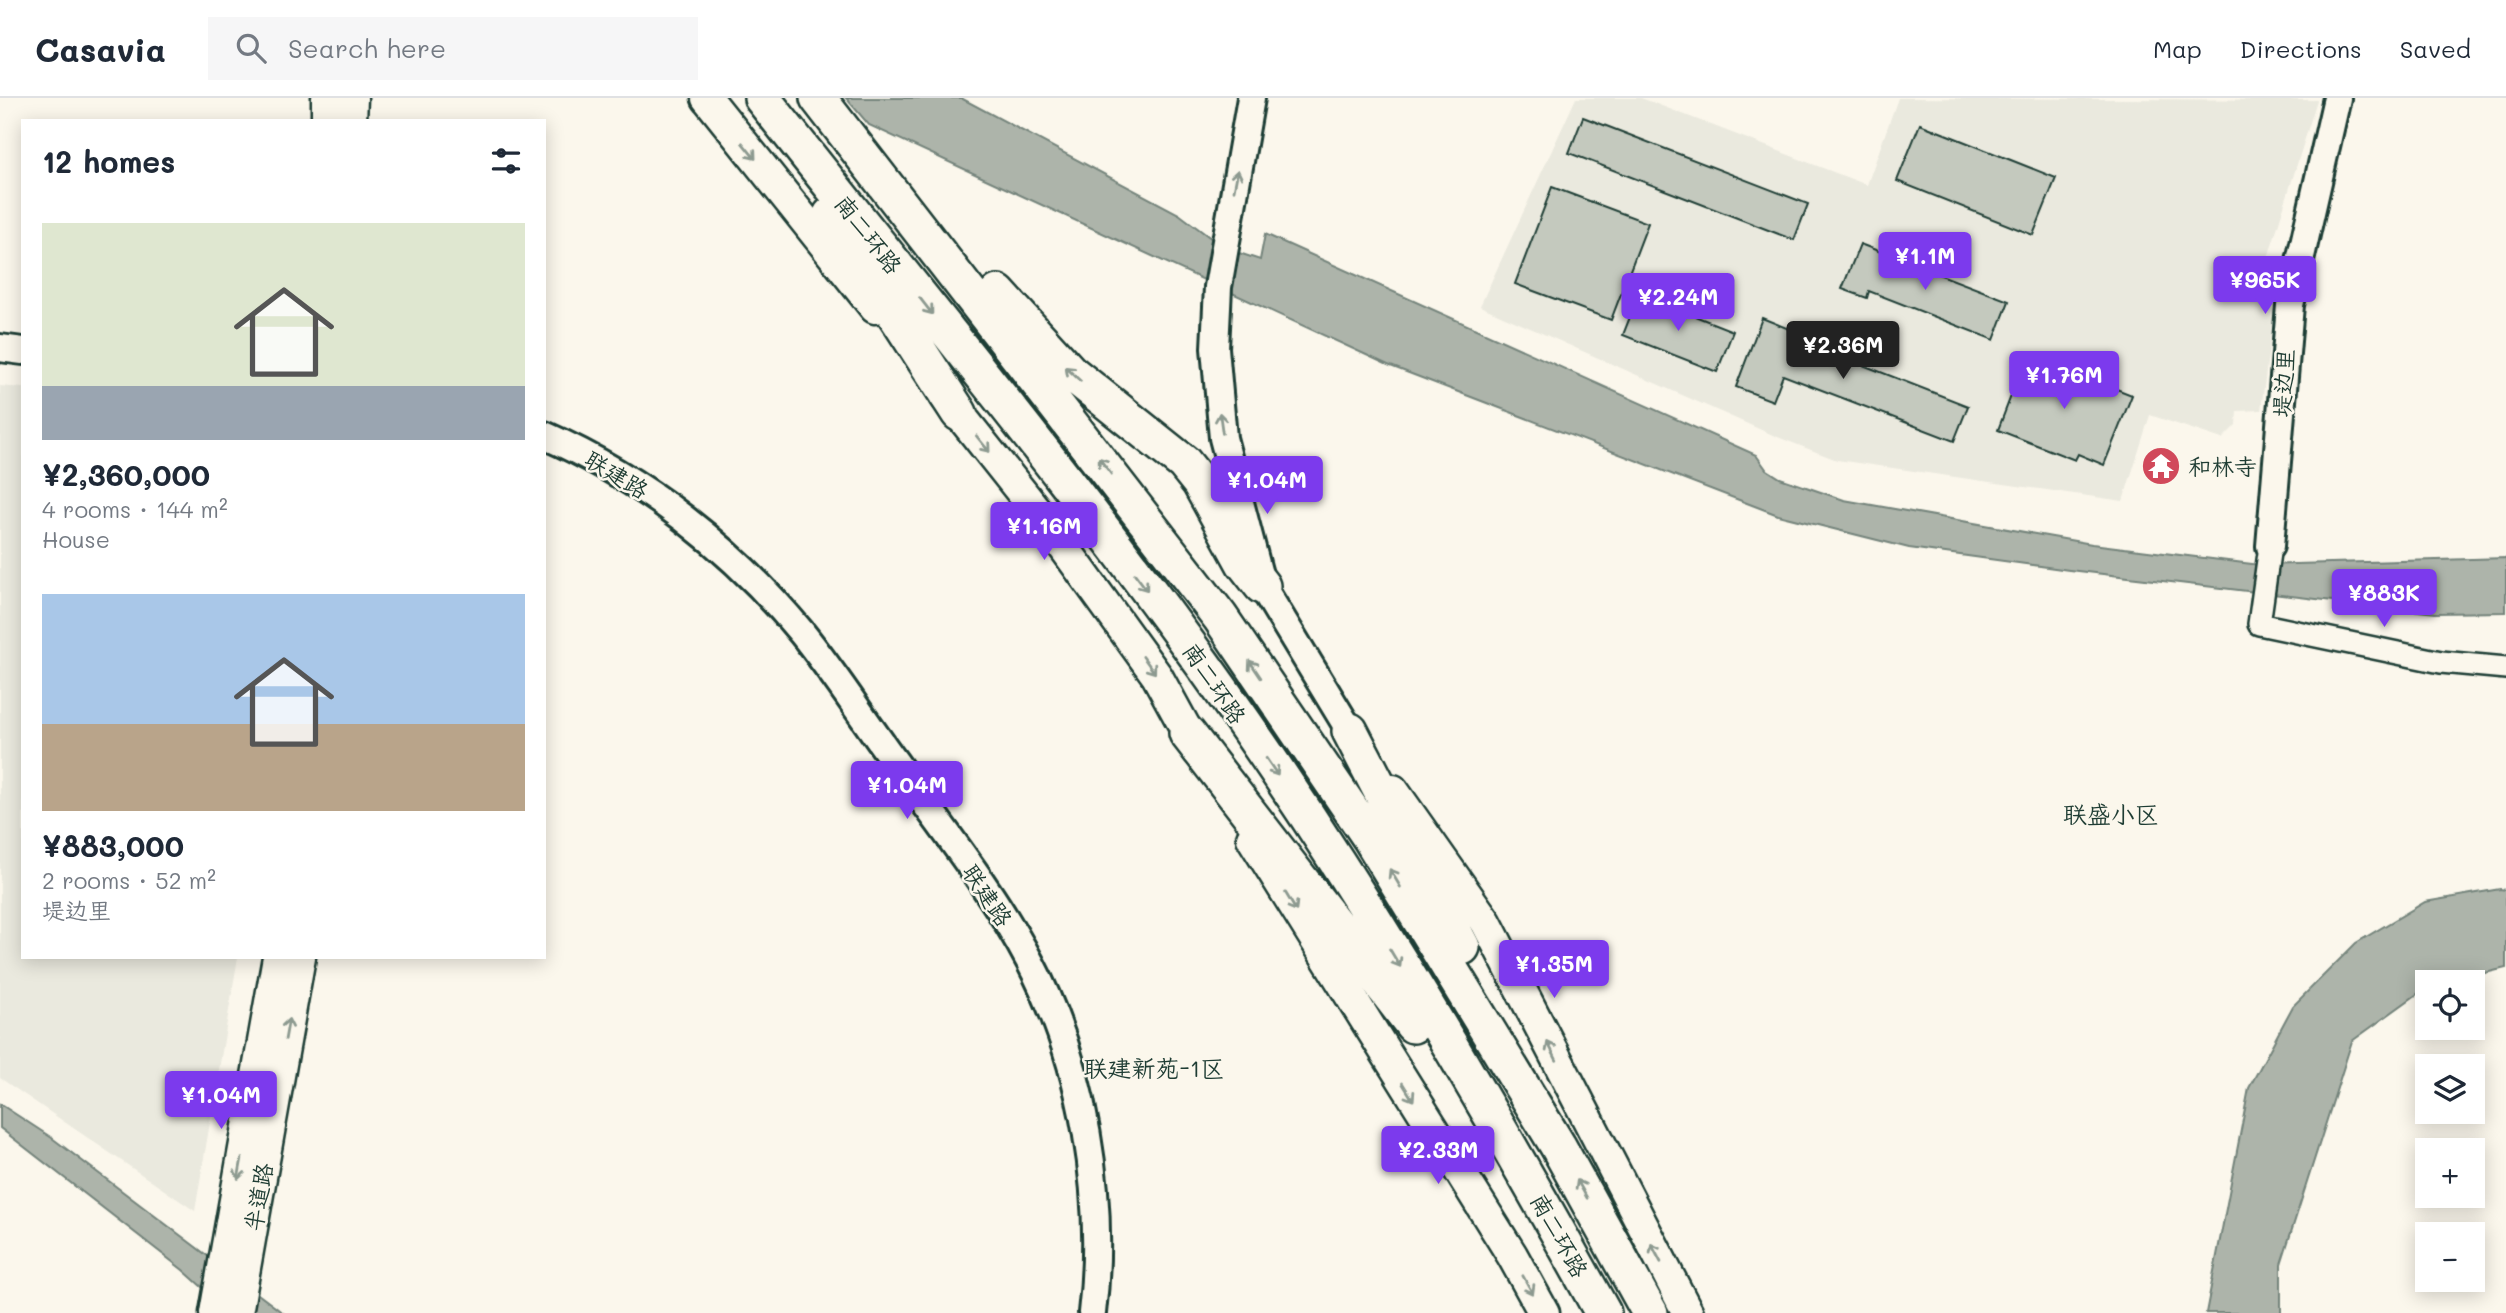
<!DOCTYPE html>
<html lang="en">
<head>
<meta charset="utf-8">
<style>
  :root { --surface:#fff; --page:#f6f6f7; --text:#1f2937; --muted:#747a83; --line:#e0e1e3; --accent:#7c3aed }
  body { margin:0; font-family:Mali,"LXGW WenKai TC",sans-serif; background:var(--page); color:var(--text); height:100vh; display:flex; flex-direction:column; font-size:26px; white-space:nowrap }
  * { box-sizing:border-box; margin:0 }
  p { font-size:23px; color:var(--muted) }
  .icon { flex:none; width:38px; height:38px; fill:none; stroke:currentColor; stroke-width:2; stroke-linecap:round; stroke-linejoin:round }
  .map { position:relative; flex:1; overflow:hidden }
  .side { position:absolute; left:21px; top:21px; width:525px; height:840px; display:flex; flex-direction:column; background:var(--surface); border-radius:0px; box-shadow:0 4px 18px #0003 }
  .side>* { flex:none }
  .buttons { position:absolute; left:2415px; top:872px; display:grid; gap:14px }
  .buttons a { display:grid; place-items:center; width:70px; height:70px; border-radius:0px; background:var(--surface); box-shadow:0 4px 18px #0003; font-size:35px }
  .price { position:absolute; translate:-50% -60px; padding:0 16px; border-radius:7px; background:var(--accent); color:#fff; font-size:23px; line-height:46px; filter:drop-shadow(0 2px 4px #0008) }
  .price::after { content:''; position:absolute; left:50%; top:42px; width:21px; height:16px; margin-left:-10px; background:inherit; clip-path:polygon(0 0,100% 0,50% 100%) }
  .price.current { background:#222; color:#fff }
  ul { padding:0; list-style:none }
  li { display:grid; align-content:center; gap:14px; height:371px; padding:0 21px }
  li span { display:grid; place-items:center; height:217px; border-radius:0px; color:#555 }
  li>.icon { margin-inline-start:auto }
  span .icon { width:126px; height:126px; fill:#fffc; stroke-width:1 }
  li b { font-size:30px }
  h2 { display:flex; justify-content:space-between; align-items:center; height:84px; padding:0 21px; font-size:30px }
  header { display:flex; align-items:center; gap:42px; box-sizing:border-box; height:98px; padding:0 35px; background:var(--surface); border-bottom:2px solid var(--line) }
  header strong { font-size:33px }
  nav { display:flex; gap:38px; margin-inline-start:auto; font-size:24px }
  .search { width:490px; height:63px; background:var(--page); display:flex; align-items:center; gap:18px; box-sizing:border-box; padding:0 24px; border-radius:0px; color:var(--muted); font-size:26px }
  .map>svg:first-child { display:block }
</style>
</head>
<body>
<header>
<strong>Casavia</strong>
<div class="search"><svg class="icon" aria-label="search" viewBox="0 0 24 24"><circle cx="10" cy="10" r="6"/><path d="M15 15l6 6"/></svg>Search here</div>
<nav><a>Map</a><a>Directions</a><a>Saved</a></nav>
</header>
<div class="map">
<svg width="2506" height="1215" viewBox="0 0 2506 1215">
  <rect width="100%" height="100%" fill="#fbf7ec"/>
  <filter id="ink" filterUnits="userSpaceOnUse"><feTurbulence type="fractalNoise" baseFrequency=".0143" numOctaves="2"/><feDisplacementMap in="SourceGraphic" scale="14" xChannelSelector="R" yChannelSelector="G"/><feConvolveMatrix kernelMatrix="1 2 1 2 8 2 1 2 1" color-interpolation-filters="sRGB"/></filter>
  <g filter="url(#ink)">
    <!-- built -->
    <path fill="#eae9de" d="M1576,0H1641L1867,87L1898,0L2317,2L2257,195L2274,212L2261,312L2237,313L2236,327L2222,341L2150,317L2123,403L1837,362L1775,338L1480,208Z
      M0,288L23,290V859H238L195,1113L0,980Z"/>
    <!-- water -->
    <path fill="#adb4aa" stroke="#74847b" stroke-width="2" d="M846,0H961L1179,116L1224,150L1260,162L1265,136L1756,357L1766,371L1780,380L1844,402L2092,446L2260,467L2506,460V514L2435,515L2069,472L1909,450L1778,417L1388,267L869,27Z
      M2500,791L2506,792V870L2448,884H2427V889L2352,943L2281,1166V1215H2206L2249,990L2293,908L2356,845L2425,804Z
      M0,1006L52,1040L283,1215H231L183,1172L0,1030Z"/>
    <!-- building -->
    <path fill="#c4c9be" stroke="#1f3d34" stroke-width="2" d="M1583,19L1808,106L1794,142L1569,55Z
      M1920,26L2056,80L2033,137L1897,83Z
      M1552,89L1648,125L1611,222L1515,186Z
      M1860,146L2009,203L1994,242L1869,193L1867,200L1842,191Z
      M1639,196L1733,233L1717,274L1623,237Z
      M1762,220L1799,235L1796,241L1968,308L1954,343L1783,277L1773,303L1736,289Z
      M2027,256L2132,297L2104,367L2078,356L2075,362L1998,332Z"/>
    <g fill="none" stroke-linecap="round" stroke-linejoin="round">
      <!-- minor casing -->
      <g stroke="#1f3d34" stroke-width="26">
        <path id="minor" d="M2270,448L2259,526L2441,564L2506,570"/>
      </g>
      <!-- tertiary casing -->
      <g stroke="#1f3d34" stroke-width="32">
        <path id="tertiary" d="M1251,0L1218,189L1215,250L1223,340L1262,488L1350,633
          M0,250L23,253
          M544,337C644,381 733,451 802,535C835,576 864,622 895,664C941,729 993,793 1030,864C1084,967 1106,1099 1092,1215
          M2270,448L2290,207L2337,0"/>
      </g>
      <!-- secondary casing -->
      <g stroke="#1f3d34" stroke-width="35">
        <path id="secondary" d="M327,0V23
          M707,0L875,210
          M351,23L352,0
          M945,298L1050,430L1157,578L1198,653
          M1393,692L1486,824L1688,1215
          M1252,740L1512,1157L1544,1215
          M215,1215L278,859
          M237,1215L300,859"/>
      </g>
      <!-- trunk casing -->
      <g stroke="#1f3d34" stroke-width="40">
        <path id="trunk" d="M762,0C903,179 1049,355 1183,539C1340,753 1475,984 1603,1215
          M818,0L1220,519L1371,741L1558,1048L1650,1215
          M831,117L959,315
          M998,195L1070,274L1184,365L1200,385L1244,465L1262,488
          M1350,633L1462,849
          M1187,635L1413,927"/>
      </g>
      <!-- minor -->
      <use href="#minor" stroke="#fbf7ec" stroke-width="21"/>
      <!-- tertiary -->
      <use href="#tertiary" stroke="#fbf7ec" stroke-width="26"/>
      <!-- secondary -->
      <use href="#secondary" stroke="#fbf7ec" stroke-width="30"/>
      <!-- trunk -->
      <use href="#trunk" stroke="#fbf7ec" stroke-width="35"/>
    </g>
    <!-- one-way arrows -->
    <defs><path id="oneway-shaft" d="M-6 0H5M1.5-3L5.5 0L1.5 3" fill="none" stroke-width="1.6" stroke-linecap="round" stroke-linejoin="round" transform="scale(1.75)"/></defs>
    <g stroke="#8d9a90">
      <use href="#oneway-shaft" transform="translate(749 53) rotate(51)"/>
      <use href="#oneway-shaft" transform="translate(1236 82) rotate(-79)"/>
      <use href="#oneway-shaft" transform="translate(926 208) rotate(52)"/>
      <use href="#oneway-shaft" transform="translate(1073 276) rotate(-137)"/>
      <use href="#oneway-shaft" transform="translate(1221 325) rotate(-98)"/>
      <use href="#oneway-shaft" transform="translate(983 346) rotate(51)"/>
      <use href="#oneway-shaft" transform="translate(1105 368) rotate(-127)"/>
      <use href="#oneway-shaft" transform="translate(1141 484) rotate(53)"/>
      <use href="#oneway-shaft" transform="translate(1149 567) rotate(54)"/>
      <use href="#oneway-shaft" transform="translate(1255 571) rotate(-124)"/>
      <use href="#oneway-shaft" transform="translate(1272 669) rotate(56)"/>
      <use href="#oneway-shaft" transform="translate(1395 780) rotate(-121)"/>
      <use href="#oneway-shaft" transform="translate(1291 804) rotate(59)"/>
      <use href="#oneway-shaft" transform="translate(1395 860) rotate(59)"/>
      <use href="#oneway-shaft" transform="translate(287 931) rotate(-80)"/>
      <use href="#oneway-shaft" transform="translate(1552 953) rotate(-117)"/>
      <use href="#oneway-shaft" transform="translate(1408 994) rotate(58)"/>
      <use href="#oneway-shaft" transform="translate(240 1071) rotate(100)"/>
      <use href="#oneway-shaft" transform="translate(1582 1091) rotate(-119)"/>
      <use href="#oneway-shaft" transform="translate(1656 1155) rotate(-118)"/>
      <use href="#oneway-shaft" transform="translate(1528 1187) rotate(61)"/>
    </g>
  </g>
  <!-- icons -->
  <defs>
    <g id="temple-disc" transform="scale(2.0125)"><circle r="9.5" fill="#d1495b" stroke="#fbf7ec"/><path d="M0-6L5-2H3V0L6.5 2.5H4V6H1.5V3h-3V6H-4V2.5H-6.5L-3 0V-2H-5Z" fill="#fff"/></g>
  </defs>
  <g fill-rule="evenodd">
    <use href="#temple-disc" x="2161" y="368"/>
  </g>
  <g text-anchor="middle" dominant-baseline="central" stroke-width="5" stroke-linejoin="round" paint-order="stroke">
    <!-- street labels -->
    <g font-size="23" fill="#1f3d34" stroke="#fbf7ec">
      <text transform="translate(869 136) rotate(52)">南二环路</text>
      <text transform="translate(2283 285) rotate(-86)">堤边里</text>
      <text transform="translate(617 376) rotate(31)">联建路</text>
      <text transform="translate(1215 585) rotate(56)">南二环路</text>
      <text transform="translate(988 797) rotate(56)">联建路</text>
      <text transform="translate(258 1099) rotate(-80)">半道路</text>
      <text transform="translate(1560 1137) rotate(61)">南二环路</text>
    </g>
    <!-- poi labels -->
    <g font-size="23" fill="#1f3d34" stroke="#fbf7ec" text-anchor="start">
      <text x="2188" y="368">和林寺</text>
    </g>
    <!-- neighbourhood labels -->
    <g font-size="24" fill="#1f3d34" stroke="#fbf7ec">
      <text x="2111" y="715">联盛小区</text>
      <text x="1154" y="969">联建新苑-1区</text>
    </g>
  </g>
</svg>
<div class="buttons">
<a><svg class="icon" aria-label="locate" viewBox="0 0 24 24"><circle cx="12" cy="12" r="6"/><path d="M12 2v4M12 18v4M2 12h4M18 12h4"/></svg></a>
<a><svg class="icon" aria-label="layers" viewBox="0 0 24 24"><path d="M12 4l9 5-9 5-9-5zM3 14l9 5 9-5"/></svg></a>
<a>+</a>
<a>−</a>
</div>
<b class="price" style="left:1925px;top:194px">¥1.1M</b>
<b class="price" style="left:2265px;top:218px">¥965K</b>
<b class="price" style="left:1678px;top:235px">¥2.24M</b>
<b class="price current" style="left:1843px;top:283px">¥2.36M</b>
<b class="price" style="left:2064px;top:313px">¥1.76M</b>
<b class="price" style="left:1267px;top:418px">¥1.04M</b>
<b class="price" style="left:1044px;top:464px">¥1.16M</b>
<b class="price" style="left:2384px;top:531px">¥883K</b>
<b class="price" style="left:907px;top:723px">¥1.04M</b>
<b class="price" style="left:1554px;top:902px">¥1.35M</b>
<b class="price" style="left:221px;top:1033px">¥1.04M</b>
<b class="price" style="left:1438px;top:1088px">¥2.33M</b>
<section class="side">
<h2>12 homes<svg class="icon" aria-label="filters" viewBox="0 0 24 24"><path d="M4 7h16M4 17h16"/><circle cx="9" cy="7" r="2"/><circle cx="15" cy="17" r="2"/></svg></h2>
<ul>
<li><span style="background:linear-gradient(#dfe7d0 75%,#9aa5b1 0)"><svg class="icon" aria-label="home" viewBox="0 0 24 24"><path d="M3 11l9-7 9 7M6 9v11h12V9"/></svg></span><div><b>¥2,360,000</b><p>4 rooms · 144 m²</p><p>House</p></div></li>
<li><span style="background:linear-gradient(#a9c7e8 60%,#b9a48a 0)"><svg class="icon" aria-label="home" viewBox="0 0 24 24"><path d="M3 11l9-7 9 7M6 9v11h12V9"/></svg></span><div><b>¥883,000</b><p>2 rooms · 52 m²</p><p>堤边里</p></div></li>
</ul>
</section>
</div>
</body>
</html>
